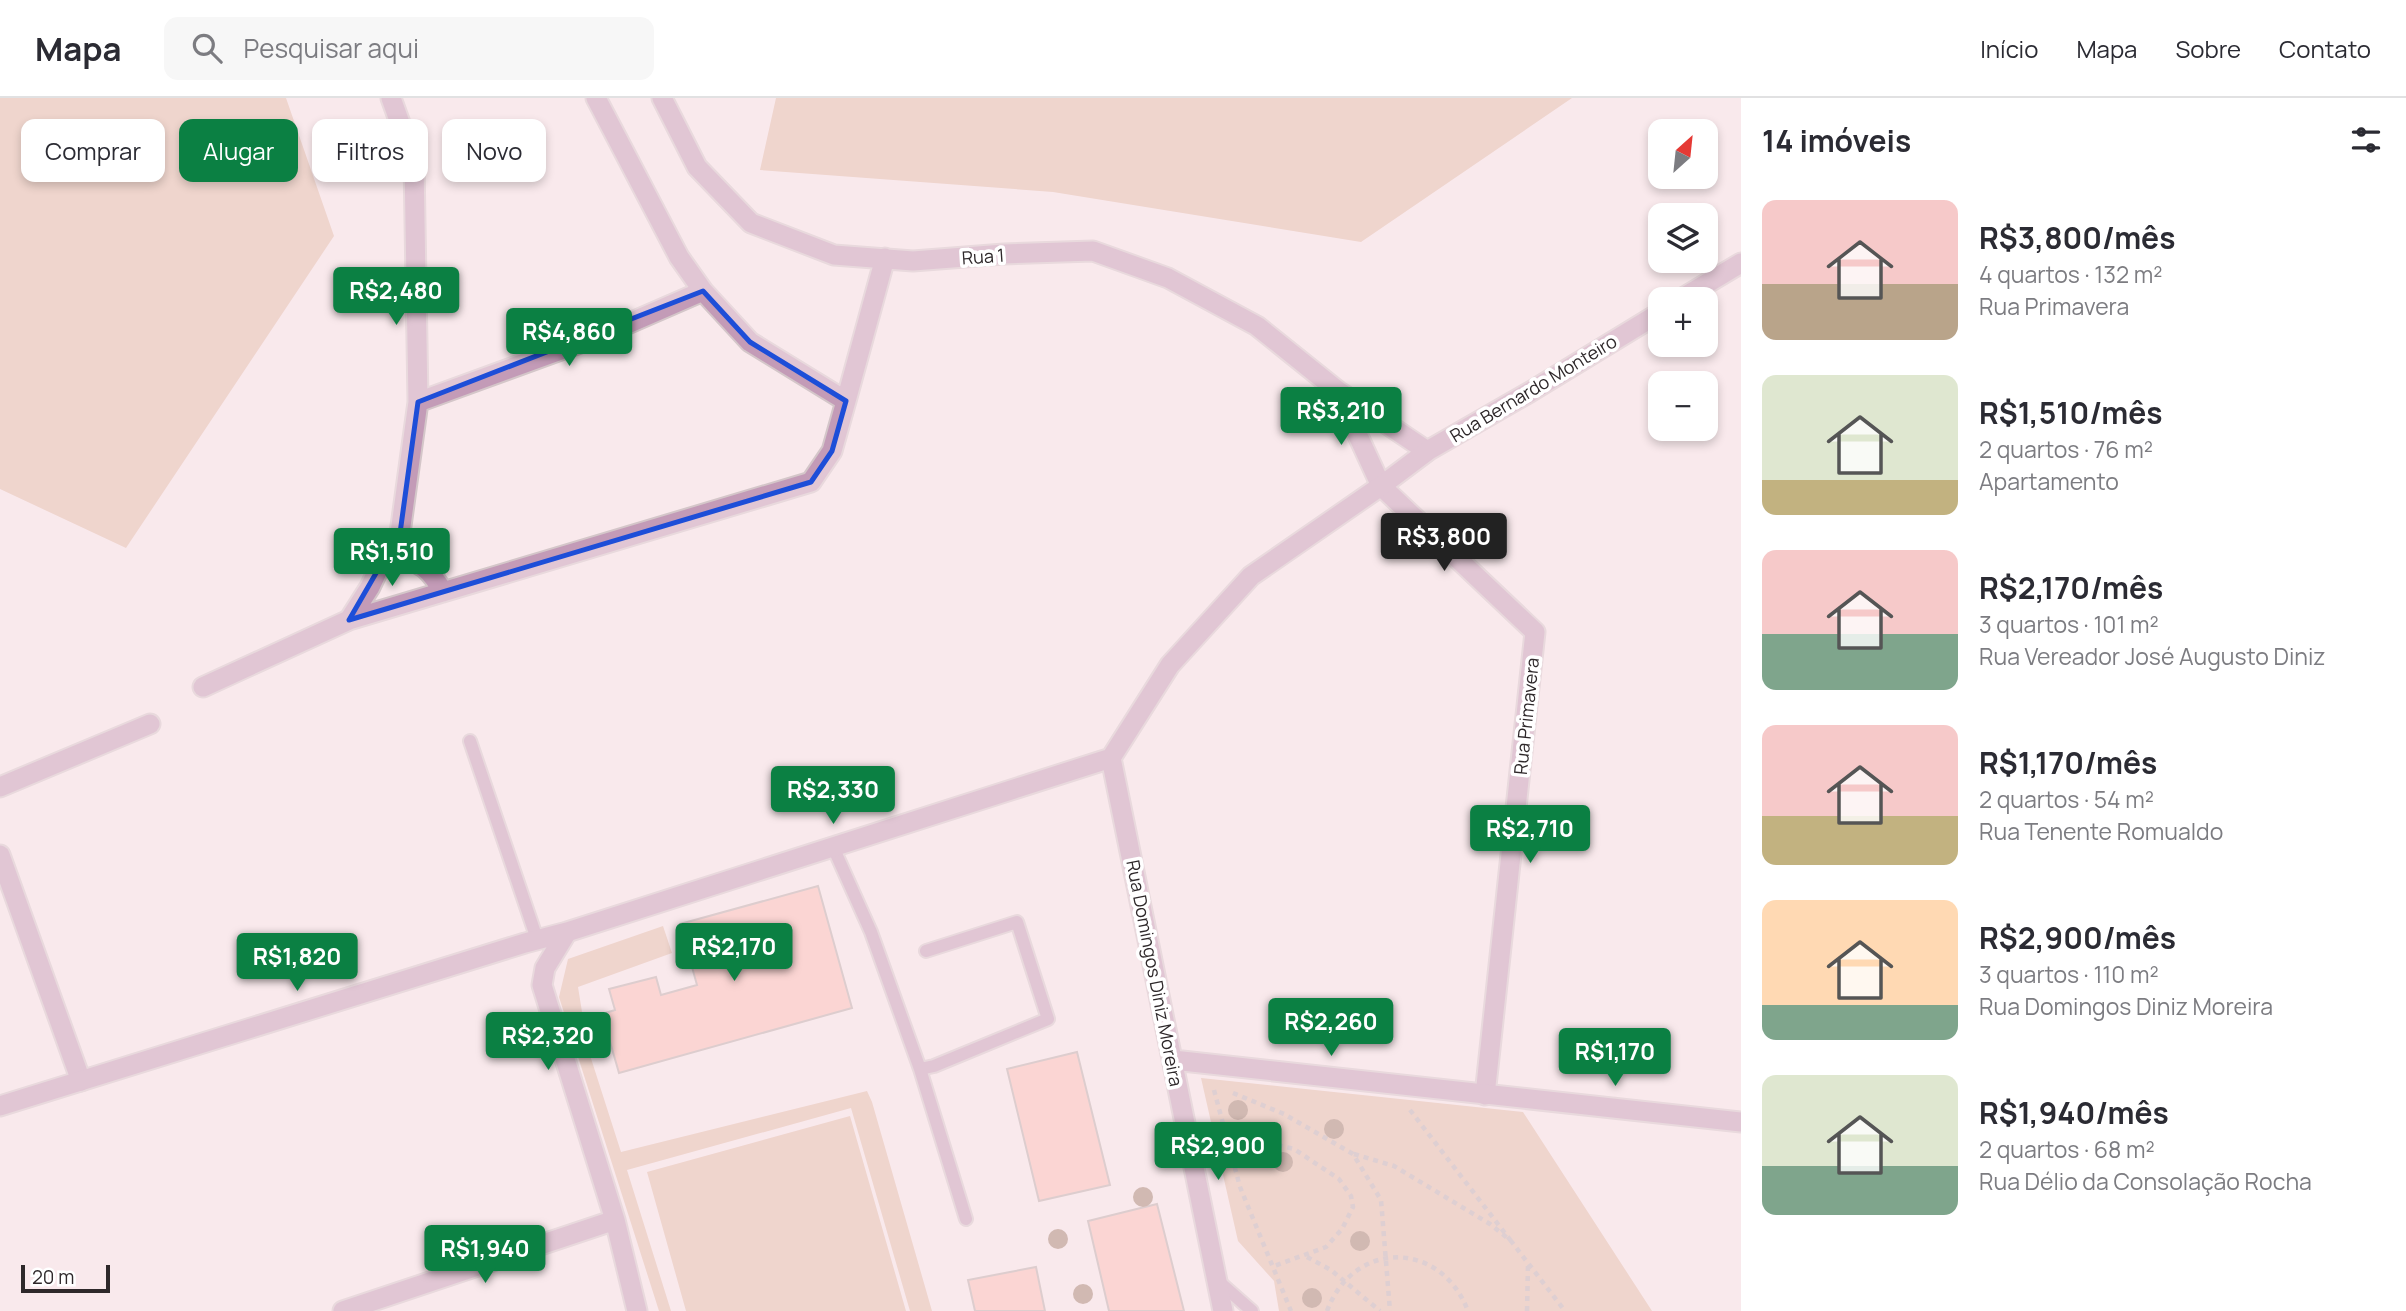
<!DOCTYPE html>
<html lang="pt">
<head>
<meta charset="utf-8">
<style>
  :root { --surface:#fff; --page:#f7f7f7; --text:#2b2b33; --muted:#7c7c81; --line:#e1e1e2; --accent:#0b8043 }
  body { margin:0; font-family:Manrope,sans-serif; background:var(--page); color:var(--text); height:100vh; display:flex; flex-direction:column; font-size:26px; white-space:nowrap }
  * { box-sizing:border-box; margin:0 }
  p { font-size:23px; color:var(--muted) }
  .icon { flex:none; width:38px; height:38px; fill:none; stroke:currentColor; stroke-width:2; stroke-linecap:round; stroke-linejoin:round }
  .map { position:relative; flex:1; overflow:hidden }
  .panel { display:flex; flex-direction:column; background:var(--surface); width:665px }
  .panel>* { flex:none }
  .top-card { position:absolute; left:21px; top:21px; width:665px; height:63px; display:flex; gap:14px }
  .needle { width:46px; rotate:27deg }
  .fabs { position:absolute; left:1648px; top:21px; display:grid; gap:14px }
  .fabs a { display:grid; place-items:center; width:70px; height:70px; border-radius:14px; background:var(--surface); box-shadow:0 4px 10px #0003; font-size:35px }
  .scale { position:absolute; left:21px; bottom:18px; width:89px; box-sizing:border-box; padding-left:7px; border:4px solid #2e282a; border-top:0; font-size:19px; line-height:24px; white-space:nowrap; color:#2e282a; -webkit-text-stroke:5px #fff; paint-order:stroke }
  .price { position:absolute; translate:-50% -60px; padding:0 16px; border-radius:7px; background:var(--accent); color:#fff; font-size:23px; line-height:46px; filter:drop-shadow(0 2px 4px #0008) }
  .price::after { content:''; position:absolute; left:50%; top:42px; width:21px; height:16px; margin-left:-10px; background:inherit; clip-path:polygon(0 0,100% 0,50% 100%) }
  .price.on { background:#222; color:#fff }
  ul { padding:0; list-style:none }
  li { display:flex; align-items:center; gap:21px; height:175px; padding:0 21px }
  li span { display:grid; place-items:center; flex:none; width:196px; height:140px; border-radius:14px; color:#555 }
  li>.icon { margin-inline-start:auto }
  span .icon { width:84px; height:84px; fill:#fffc; stroke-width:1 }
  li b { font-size:30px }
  h2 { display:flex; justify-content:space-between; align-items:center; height:84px; padding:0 21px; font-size:30px }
  .chip { padding:0 24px; border-radius:14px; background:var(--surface); box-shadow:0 4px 10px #0003; font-size:24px; line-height:63px }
  .chip.on { background:var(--accent); color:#fff }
  header { display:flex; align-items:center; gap:42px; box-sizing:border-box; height:98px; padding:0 35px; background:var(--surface); border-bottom:2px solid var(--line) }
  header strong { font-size:33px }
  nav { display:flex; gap:38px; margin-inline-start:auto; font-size:24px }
  .search { width:490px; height:63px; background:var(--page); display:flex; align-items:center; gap:18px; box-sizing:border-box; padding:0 24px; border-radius:14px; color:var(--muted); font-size:26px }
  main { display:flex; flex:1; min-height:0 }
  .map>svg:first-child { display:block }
</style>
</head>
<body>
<header>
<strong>Mapa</strong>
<div class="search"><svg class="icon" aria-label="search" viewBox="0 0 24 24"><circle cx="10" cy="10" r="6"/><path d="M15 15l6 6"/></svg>Pesquisar aqui</div>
<nav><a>Início</a><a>Mapa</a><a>Sobre</a><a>Contato</a></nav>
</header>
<main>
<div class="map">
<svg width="1741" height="1213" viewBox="0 0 1741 1213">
  <rect width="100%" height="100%" fill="#f9e9ec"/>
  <!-- green -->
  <path fill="#e2bca7" d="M0,0H286L334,138L126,450L0,391Z
    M776,0H1572L1361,144L1053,94L760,72Z
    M663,828L672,855L578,889L588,951L621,1054L867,993L872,1004L932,1213H910L851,1010L627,1072L671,1213H659L559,899L568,861Z
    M1201,980L1523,1014L1652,1213H1279L1274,1183L1238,1143Z
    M850,1018L906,1213H686L647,1074Z"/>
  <!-- building -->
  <path fill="#fcbdb4" stroke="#bbaba9" stroke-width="2" d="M818,788L852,910L619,975L602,916L615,912L609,891L656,879L661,897L697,887L680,826Z
    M1077,954L1110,1087L1039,1103L1007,971Z
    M1157,1106L1184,1213H1109L1088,1123Z
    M1036,1169L1045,1213H975L968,1182Z"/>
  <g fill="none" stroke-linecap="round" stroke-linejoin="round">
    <!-- service casing -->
    <g stroke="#d4c6c9" stroke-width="16">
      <path id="service" d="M470,643L537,841
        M833,749L871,834L920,971L934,968L1048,921L1017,824L926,853
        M920,971L966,1121
        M1218,1183L1252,1213"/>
    </g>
    <!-- minor casing -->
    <g stroke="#d4c6c9" stroke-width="23">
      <path id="minor" d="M391,0L414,64L418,304L397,457
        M662,0L697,69L751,125L834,157L913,163L1004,156L1093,153L1168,180L1257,228L1338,293L1427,353
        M1338,294L1381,388L1535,534L1485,997
        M846,303L885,160
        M418,304L602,237L703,193
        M349,522L370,489L379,470L397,457C422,465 430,471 443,494
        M203,589L349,522L811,384L832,353L846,303L750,244L703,193L679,159L596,0
        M0,689L150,626
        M0,757L81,983"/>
    </g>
    <!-- tertiary casing -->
    <g stroke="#d4c6c9" stroke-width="23">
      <path id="tertiary" d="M1681,201L1741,165
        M1111,660L1170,567L1251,478L1381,388L1429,352L1530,294L1661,214
        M1111,660L1223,1213
        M567,834L545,870L542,887L615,1122L637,1213
        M1173,962L1741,1024
        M0,1008L525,845L567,834L1111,660
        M343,1213L615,1122"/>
    </g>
    <!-- path -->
    <path stroke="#bcafb1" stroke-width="4.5" stroke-dasharray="5 5" stroke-linecap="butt" d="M1214,992L1240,1089L1291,1213
      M1233,995L1284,1016L1353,1056L1381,1102L1390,1213
      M1410,1012L1511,1143
      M1229,1045L1248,1040L1294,1051L1339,1081L1351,1098L1353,1109L1342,1131L1326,1149L1274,1168
      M1354,1056L1394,1068L1490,1126L1511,1143L1565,1213
      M1307,1159L1331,1172L1380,1213
      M1327,1213C1354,1141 1441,1142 1468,1213
      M1527,1213L1528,1166"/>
    <!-- service -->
    <use href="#service" stroke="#c39bb7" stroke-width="12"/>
    <!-- minor -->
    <use href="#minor" stroke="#c39bb7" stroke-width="19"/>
    <!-- tertiary -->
    <use href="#tertiary" stroke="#c39bb7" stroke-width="19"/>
  </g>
  <!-- trees -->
  <g fill="#9f7e6b">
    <circle cx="1238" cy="1012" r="10"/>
    <circle cx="1334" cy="1031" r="10"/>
    <circle cx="1283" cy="1064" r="10"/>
    <circle cx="1143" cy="1099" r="10"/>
    <circle cx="1058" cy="1141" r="10"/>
    <circle cx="1360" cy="1143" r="10"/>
    <circle cx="1083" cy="1196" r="10"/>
    <circle cx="1312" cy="1200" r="10"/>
  </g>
  <!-- marked area -->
  <path d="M0 0H1741V1213H0ZM703,193L750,244L846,303L832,353L811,384L349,522L379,470L397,457L418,304Z" fill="#f9e9ec" fill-opacity=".55" fill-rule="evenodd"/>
  <path fill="none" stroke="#1d4ed8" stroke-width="5" stroke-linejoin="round" d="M703,193L750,244L846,303L832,353L811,384L349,522L379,470L397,457L418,304Z"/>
  <g text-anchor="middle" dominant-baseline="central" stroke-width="7" stroke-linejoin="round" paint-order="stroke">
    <!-- street labels -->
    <g font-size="18" fill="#2e282a" stroke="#fff">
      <text transform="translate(983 158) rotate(-4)">Rua 1</text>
      <text transform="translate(1533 290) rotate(-31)">Rua Bernardo Monteiro</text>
      <text transform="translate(1526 618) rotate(-84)">Rua Primavera</text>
      <text transform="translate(1155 875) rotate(79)">Rua Domingos Diniz Moreira</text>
    </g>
  </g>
</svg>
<div class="fabs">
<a><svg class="needle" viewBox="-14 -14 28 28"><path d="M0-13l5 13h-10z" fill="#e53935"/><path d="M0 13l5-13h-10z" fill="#7c7c81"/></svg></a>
<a><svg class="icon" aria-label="layers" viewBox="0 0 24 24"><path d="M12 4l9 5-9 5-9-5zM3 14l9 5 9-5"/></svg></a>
<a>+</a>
<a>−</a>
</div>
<div class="scale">20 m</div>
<b class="price" style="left:396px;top:229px">R$2,480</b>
<b class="price" style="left:569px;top:270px">R$4,860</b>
<b class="price" style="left:1341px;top:349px">R$3,210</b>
<b class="price on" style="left:1444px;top:475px">R$3,800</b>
<b class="price" style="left:392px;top:490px">R$1,510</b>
<b class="price" style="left:833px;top:728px">R$2,330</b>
<b class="price" style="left:1530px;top:767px">R$2,710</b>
<b class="price" style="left:734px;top:885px">R$2,170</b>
<b class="price" style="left:297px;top:895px">R$1,820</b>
<b class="price" style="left:1331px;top:960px">R$2,260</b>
<b class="price" style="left:548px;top:974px">R$2,320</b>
<b class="price" style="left:1615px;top:990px">R$1,170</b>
<b class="price" style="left:1218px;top:1084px">R$2,900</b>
<b class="price" style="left:485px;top:1187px">R$1,940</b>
<div class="top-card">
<a class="chip">Comprar</a>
<a class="chip on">Alugar</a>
<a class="chip">Filtros</a>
<a class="chip">Novo</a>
</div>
</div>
<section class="panel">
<h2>14 imóveis<svg class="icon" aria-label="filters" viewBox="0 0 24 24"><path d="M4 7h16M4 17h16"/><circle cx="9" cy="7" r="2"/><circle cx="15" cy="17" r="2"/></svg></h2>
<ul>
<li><span style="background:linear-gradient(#f6c9c9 60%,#b9a48a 0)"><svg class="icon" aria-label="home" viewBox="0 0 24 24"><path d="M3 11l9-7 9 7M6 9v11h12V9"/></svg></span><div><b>R$3,800/mês</b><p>4 quartos · 132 m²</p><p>Rua Primavera</p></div></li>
<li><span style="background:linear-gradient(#dfe7d0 75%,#c2b280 0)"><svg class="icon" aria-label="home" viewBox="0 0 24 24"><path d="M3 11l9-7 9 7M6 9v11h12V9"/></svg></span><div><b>R$1,510/mês</b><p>2 quartos · 76 m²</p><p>Apartamento</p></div></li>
<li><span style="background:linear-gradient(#f6c9c9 60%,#7fa58c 0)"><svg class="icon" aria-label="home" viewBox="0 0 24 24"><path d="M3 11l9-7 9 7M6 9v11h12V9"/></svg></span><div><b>R$2,170/mês</b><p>3 quartos · 101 m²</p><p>Rua Vereador José Augusto Diniz</p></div></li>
<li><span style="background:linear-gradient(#f6c9c9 65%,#c2b280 0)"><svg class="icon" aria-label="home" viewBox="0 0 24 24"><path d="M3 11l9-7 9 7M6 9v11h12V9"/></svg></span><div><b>R$1,170/mês</b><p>2 quartos · 54 m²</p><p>Rua Tenente Romualdo</p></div></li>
<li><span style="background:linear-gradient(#ffd9b3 75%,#7fa58c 0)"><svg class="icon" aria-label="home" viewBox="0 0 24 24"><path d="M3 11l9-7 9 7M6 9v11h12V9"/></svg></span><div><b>R$2,900/mês</b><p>3 quartos · 110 m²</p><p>Rua Domingos Diniz Moreira</p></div></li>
<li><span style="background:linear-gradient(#dfe7d0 65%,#7fa58c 0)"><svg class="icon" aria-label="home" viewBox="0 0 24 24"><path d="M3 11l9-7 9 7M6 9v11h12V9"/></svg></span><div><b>R$1,940/mês</b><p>2 quartos · 68 m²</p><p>Rua Délio da Consolação Rocha</p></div></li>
</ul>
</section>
</main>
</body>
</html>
